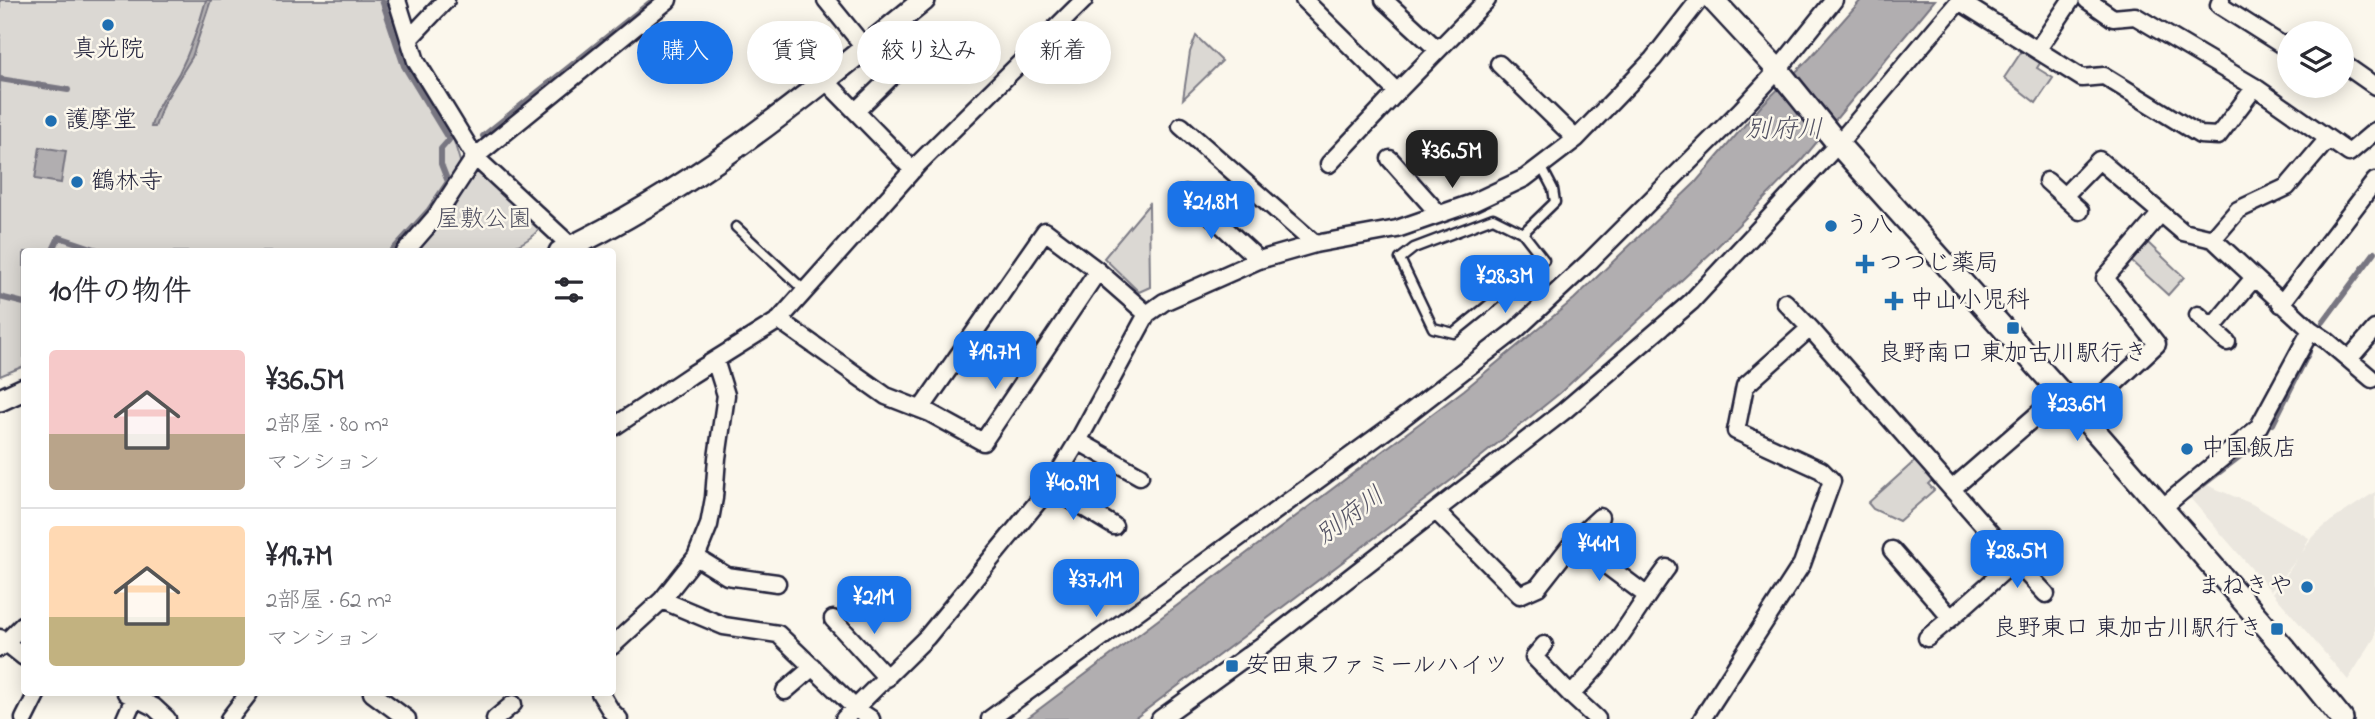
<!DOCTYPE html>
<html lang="ja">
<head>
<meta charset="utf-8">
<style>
  :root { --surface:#fff; --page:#f7f7f7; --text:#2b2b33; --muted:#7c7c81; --line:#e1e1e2; --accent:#1a73e8 }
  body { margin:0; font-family:"Indie Flower","Klee One",sans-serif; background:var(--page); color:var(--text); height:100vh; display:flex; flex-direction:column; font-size:26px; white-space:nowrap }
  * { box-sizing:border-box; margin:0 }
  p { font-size:23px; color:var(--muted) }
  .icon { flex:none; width:38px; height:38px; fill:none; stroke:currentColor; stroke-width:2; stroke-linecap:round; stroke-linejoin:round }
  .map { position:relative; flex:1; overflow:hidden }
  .panel { position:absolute; left:21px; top:248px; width:595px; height:448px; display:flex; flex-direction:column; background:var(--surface); border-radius:7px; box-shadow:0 4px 18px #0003 }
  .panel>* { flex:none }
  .guide { position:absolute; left:637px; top:21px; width:665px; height:63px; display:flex; gap:14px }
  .buttons { position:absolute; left:2277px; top:21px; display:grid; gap:14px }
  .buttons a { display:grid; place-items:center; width:77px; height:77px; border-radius:50%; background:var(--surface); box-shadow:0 4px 18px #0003; font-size:35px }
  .price { position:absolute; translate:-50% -60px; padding:0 16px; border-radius:14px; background:var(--accent); color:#fff; font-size:23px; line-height:46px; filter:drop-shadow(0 2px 4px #0008) }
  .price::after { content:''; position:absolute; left:50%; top:42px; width:21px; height:16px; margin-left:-10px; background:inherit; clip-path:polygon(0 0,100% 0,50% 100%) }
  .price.current { background:#222; color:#fff }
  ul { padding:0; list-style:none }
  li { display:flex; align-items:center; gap:21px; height:175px; padding:0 28px }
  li+li { border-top:2px solid var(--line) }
  li span { display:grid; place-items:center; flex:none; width:196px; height:140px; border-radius:7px; color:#555 }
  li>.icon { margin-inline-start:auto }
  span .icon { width:84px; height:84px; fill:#fffc; stroke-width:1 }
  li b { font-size:30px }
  h2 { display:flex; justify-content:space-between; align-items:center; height:84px; padding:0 28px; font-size:30px }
  .tag { padding:0 24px; border-radius:32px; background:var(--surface); box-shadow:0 4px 18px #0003; font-size:24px; line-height:63px }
  .tag.current { background:var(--accent); color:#fff }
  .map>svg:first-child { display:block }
</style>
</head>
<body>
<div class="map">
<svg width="2375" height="719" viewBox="0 0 2375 719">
  <rect width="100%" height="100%" fill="#fbf7ec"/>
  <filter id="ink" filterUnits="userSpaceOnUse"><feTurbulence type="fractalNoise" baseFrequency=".0143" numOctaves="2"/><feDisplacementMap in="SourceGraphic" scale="14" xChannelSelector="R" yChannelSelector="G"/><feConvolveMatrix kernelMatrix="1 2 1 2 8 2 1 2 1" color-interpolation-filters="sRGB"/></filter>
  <g filter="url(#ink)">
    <!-- built -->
    <path fill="#ebe7df" d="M2207,485L2252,504L2309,538L2302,553L2312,537L2331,521L2375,492V637L2348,680L2273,593L2298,558L2271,591L2190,498Z"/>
    <!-- green -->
    <path fill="#dbd8d3" stroke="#7e7d87" stroke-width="2" d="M0,0H386L407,64L454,141L462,168L436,209L397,252H24V366L0,376Z
      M1196,36L1222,61L1183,99L1190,52Z
      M2024,48L2042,60L2037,68L2053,78L2036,103L2004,78Z
      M476,166L539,229C512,263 453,252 414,252L453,209Z
      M1149,204L1150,287L1139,292L1104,258Z
      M2148,243L2184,277L2168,295L2131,261Z
      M1916,460L1933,479L1928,484L1934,490L1899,521L1873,509L1868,503Z"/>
    <!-- water -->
    <path fill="#b1aeb0" stroke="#787681" stroke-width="2" d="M206,0H211L192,57L163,104L155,127H151C155,106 169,91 179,73C191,49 199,26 206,0Z
      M1861,0H1935L1802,160L1713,251L1560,393L1462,472L1134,719H1026L1464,390L1574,299L1695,183L1763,104L1810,58Z
      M40,147L66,151L61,183L35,179Z"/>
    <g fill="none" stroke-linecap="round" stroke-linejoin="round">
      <!-- stream -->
      <path stroke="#787681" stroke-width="6" d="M382,0L404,66L449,140L441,149V164L448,182L429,210L391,252
        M0,79L68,90
        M483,136L653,0
        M52,252L59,237L104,252
        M0,297L24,303
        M2323,322L2375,252
        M2273,424L2309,352
        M2188,496L2257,443"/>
      <!-- service casing -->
      <g stroke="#22223b" stroke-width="13">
        <path id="service" d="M736,227L805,291
          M1523,233L1493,218L1414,248L1400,259L1433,328L1454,333L1544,260L1523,233L1555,202L1553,189L1541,166"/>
      </g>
      <!-- minor casing -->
      <g stroke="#22223b" stroke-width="21">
        <path id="minor" d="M397,0L416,61L475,157L572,247
          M826,0L865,48
          M1304,0L1397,92L1487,0
          M1384,0L1437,49
          M2087,0L2113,18L2135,16L2255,87L2349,153L2375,131
          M2221,0L2219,5L2282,45L2289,44
          M1959,1L2082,78L2104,76L2200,135L2218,136L2255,87
          M409,39L446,0
          M2038,49L2071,0
          M2342,63L2375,86
          M1499,64L1576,139
          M825,80L913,170
          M856,111L893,75
          M1181,126L1315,244
          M1390,159L1439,214
          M1329,164L1397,92
          M2047,181L2080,211
          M1188,194L1259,260
          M2064,196L2099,160L2183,232L2213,239L2311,330L2258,428L2162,508
          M2213,239L2238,210L2287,187L2327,140
          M405,252L437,215L475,157L668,0
          M1785,302L1810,328
          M2281,304L2375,181
          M2198,315L2227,342
          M779,320L886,396L930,413L983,442L1098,271L1147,314
          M2212,328L2253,279
          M2311,330L2326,340L2372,379
          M2349,359L2375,329
          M921,409L1045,231L1098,271
          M2081,415L2157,344L2105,278L2161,213
          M612,428L691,375L779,320L919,163L1084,0
          M1078,441L1140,476
          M1050,487L1114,526
          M1953,488L2061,394
          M1436,511L1520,595L1538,587L1574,541L1600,517
          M1574,541L1646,595
          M696,557L727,576L777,583
          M2015,561L2046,594
          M662,600L724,626L778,634L856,709L871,719
          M833,619L887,678
          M0,638L24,657
          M1927,638L1951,618
          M1544,645L1534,657L1571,695
          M612,646L662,600L696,557L709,525L714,498L717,458L726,395L715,360
          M0,648L24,624
          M785,691L813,667
          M126,693L154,707L167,719
          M372,693L407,719
          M600,693L611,711L619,719
          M24,719L37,693
          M125,719L135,696
          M229,719L249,693
          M495,719L513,704
          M844,719L927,637L1050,487L1078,441L1147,314L1164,302L1259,260L1315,244L1397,229L1472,203L1525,178L1576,139L1653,59L1699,0
          M990,719L1396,423L1516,330L1590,261L1741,110L1778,70L1834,0
          M1160,719L1268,641L1564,411L1691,302L1838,144L1960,0
          M1597,719L1571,695C1582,683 1594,671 1604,658C1627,629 1645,597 1667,568
          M1702,719L1802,564L1832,481L1821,470L1736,431L1745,386L1810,328L2015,561L1951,618L1892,550"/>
      </g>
      <!-- tertiary casing -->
      <g stroke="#22223b" stroke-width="26">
        <path id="tertiary" d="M1713,0L1778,70L1838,144L2081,415L2285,649L2342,719
          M560,252C696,189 809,94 924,0
          M0,400L24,389"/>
      </g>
      <!-- service -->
      <use href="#service" stroke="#fbf7ec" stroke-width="8"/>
      <!-- minor -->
      <use href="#minor" stroke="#fbf7ec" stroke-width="16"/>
      <!-- tertiary -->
      <use href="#tertiary" stroke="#fbf7ec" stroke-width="21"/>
    </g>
  </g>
  <!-- markers -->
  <g fill="#1f6fb2" stroke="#fbf7ec" stroke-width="2.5">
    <circle cx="108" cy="25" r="7"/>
    <circle cx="51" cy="121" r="7"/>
    <circle cx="77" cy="182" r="7"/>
    <circle cx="1831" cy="226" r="7"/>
    <path d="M1861.5 253.5h7v7h7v7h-7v7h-7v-7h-7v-7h7z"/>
    <path d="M1890.5 290.5h7v7h7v7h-7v7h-7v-7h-7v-7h7z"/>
    <rect x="2006" y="321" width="14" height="14" rx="3.5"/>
    <circle cx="2187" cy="449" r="7"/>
    <circle cx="2307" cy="587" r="7"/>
    <rect x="2270" y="622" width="14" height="14" rx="3.5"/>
    <rect x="1225" y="659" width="14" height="14" rx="3.5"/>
  </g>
  <g text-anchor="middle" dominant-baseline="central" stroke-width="5" stroke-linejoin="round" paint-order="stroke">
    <!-- poi labels -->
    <g font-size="24" fill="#22223b" stroke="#fbf7ec" text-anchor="start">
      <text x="108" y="50" text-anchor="middle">真光院</text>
      <text x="65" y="121">護摩堂</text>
      <text x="91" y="182">鶴林寺</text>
      <text x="1845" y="226">う八</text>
      <text x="1879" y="264">つつじ薬局</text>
      <text x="1910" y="301">中山小児科</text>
      <text x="2013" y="354" text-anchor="middle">良野南口 東加古川駅行き</text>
      <text x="2201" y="449">中国飯店</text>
      <text x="2293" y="587" text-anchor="end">まねきや</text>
      <text x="2263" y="629" text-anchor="end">良野東口 東加古川駅行き</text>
      <text x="1246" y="666">安田東ファミールハイツ</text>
    </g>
    <!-- park labels -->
    <g font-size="24" fill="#505061" stroke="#fbf7ec">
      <text x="484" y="220">屋敷公園</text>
    </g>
    <!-- water labels -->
    <g font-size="26" font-style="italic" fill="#545364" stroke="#fbf7ec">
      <text x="1784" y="131">別府川</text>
      <text transform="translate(1351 517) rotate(-37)">別府川</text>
    </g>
  </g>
</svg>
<div class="buttons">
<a><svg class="icon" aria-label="layers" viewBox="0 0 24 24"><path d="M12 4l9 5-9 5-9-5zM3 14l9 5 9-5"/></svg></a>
</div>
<b class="price current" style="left:1452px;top:190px">¥36.5M</b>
<b class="price" style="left:1211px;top:241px">¥21.8M</b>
<b class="price" style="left:1505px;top:315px">¥28.3M</b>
<b class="price" style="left:995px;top:391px">¥19.7M</b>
<b class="price" style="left:2077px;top:443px">¥23.6M</b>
<b class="price" style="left:1073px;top:522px">¥40.9M</b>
<b class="price" style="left:1599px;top:583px">¥44M</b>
<b class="price" style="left:2017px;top:590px">¥28.5M</b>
<b class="price" style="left:1096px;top:619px">¥37.1M</b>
<b class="price" style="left:874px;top:636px">¥21M</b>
<div class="guide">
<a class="tag current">購入</a>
<a class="tag">賃貸</a>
<a class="tag">絞り込み</a>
<a class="tag">新着</a>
</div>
<section class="panel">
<h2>10件の物件<svg class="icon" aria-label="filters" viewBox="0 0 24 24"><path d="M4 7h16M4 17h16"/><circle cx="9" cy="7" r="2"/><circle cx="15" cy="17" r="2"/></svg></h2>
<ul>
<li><span style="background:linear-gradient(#f6c9c9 60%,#b9a48a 0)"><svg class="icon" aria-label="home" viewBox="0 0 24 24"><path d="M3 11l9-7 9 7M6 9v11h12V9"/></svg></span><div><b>¥36.5M</b><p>2部屋 · 80 m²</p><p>マンション</p></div></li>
<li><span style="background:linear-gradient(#ffd9b3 65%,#c2b280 0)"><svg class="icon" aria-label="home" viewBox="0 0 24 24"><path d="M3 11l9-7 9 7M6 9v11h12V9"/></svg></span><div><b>¥19.7M</b><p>2部屋 · 62 m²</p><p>マンション</p></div></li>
</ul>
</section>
</div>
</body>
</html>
